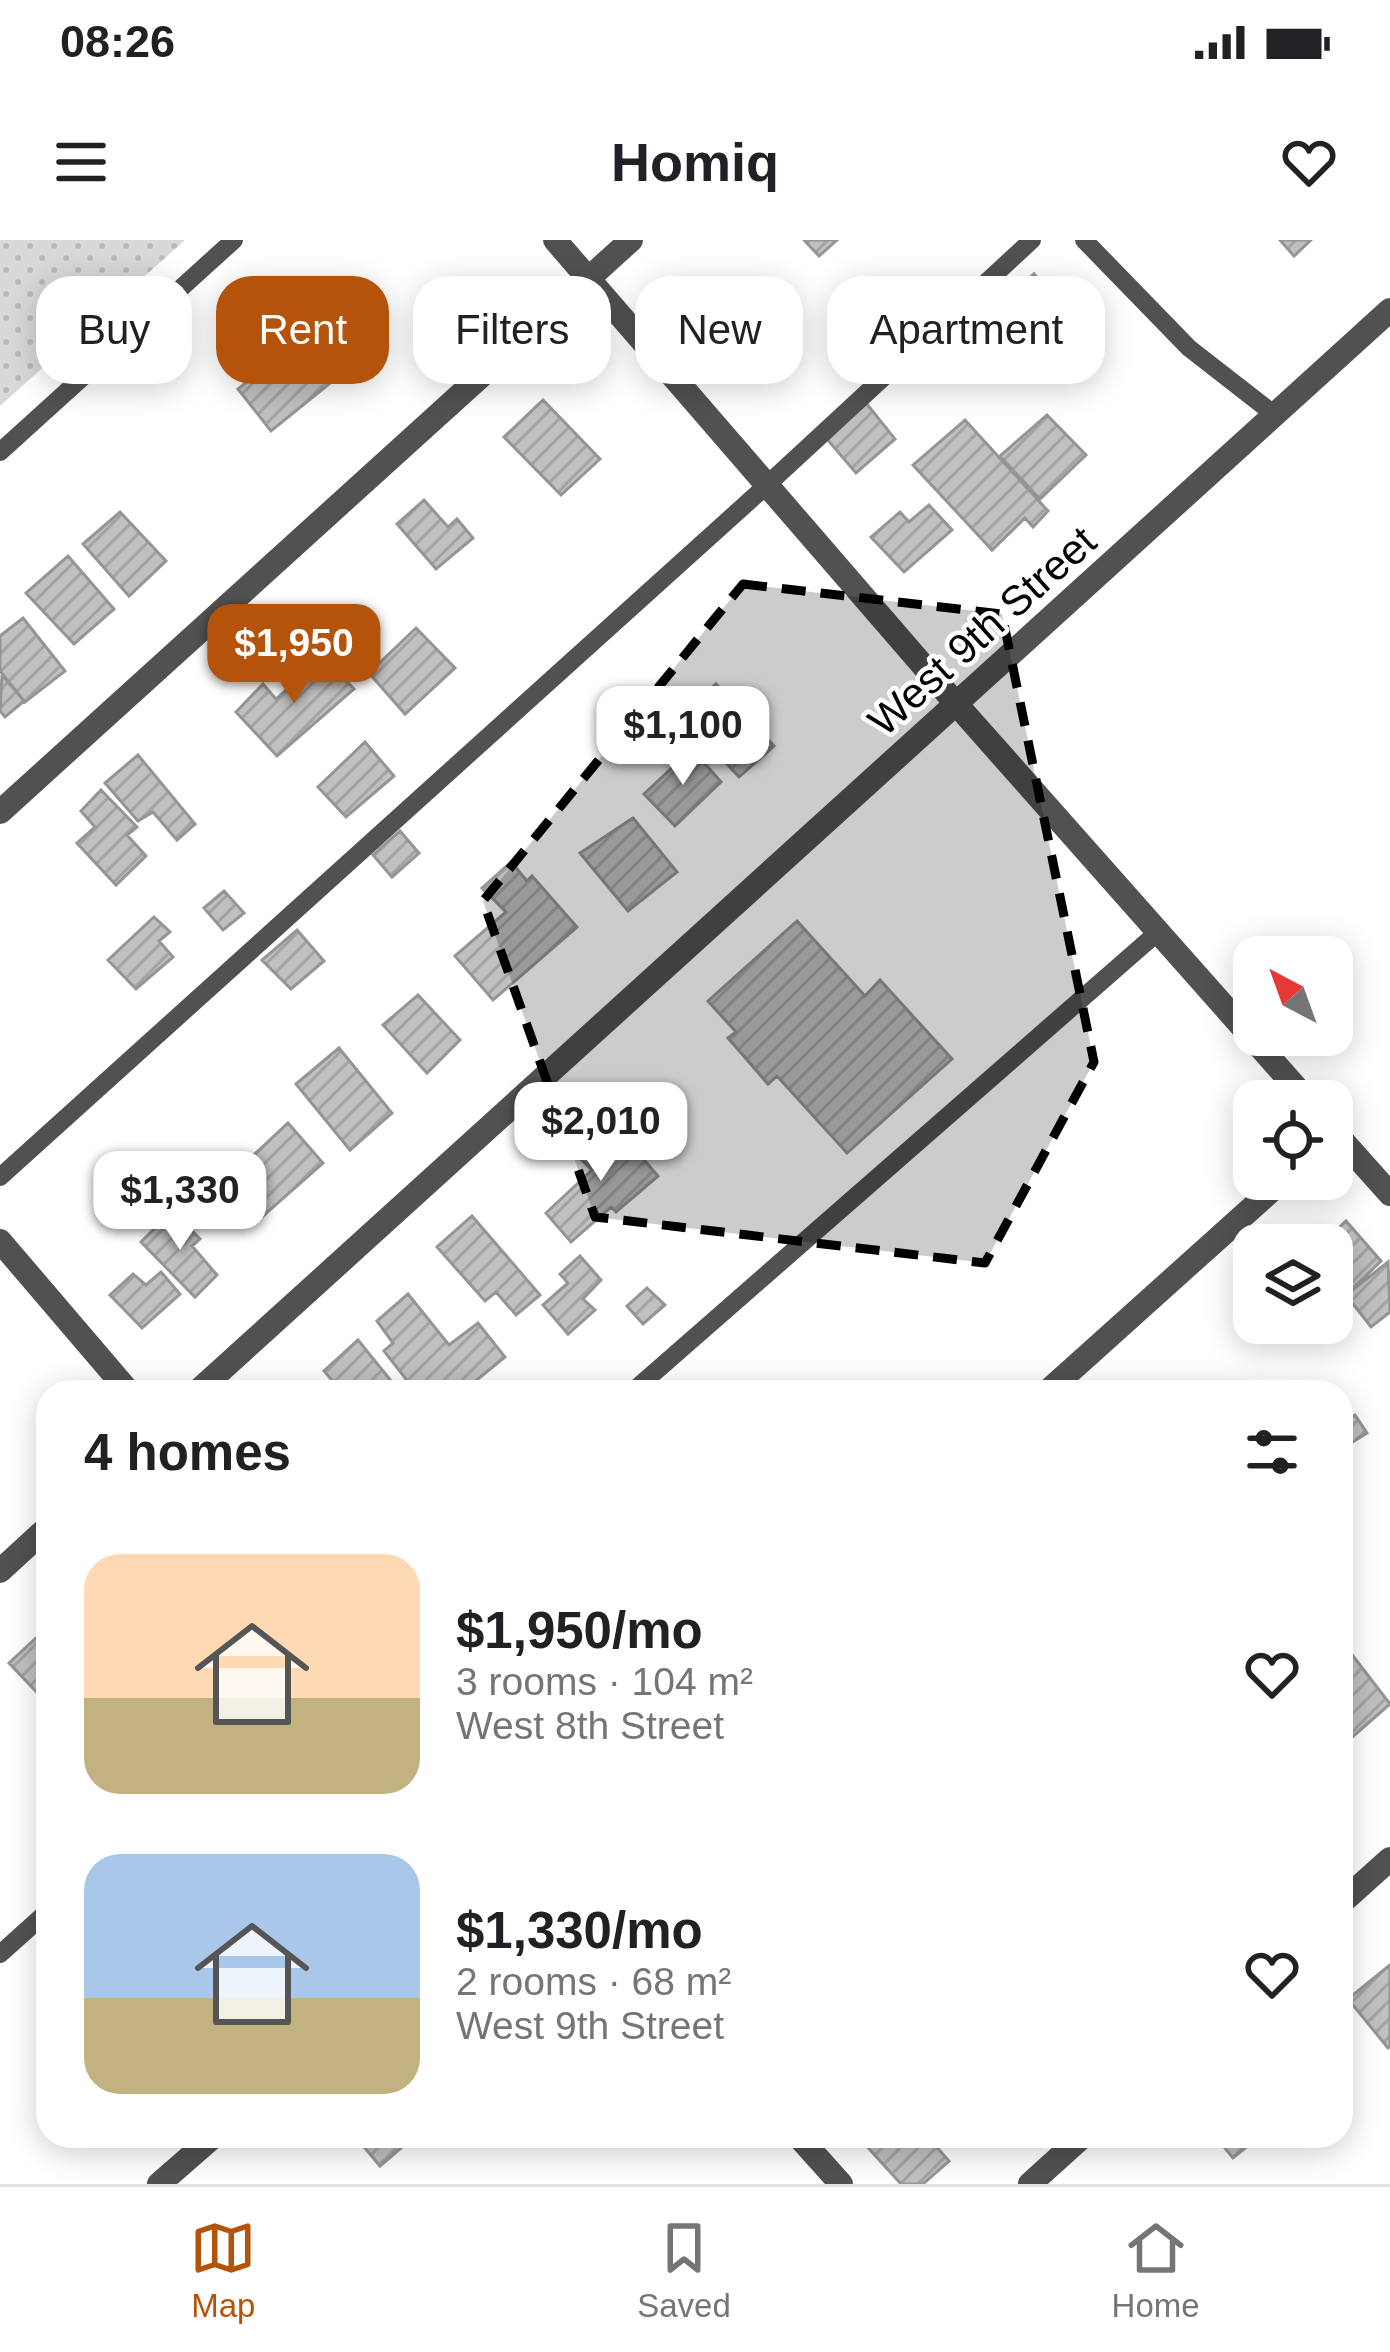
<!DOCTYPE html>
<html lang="en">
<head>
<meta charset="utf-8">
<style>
  :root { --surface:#fff; --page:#f6f6f6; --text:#202124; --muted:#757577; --line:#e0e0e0; --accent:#b45309 }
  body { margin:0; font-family:Helvetica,sans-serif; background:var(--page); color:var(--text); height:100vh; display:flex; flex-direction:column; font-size:45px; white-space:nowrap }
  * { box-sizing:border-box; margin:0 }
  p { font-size:39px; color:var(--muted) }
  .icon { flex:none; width:66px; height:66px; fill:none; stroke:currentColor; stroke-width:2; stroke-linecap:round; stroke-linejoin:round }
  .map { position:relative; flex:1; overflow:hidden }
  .details { position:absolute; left:36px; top:1140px; width:1317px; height:768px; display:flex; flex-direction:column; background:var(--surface); border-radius:36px; box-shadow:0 6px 30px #0003 }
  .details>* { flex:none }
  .hud { position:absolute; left:36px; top:36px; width:1320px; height:108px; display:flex; gap:24px }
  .needle { width:78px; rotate:319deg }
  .buttons { position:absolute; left:1233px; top:696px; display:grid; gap:24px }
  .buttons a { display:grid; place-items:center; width:120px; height:120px; border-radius:24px; background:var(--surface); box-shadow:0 6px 30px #0003; font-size:60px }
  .price { position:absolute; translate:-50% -102px; padding:0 27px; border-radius:24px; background:#fff; color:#222; font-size:39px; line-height:78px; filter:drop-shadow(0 3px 6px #0008) }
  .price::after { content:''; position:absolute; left:50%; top:72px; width:36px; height:27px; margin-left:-18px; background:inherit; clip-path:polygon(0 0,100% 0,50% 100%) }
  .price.selected { background:var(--accent); color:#fff }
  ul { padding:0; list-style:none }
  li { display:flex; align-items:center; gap:36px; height:300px; padding:0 48px }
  li span { display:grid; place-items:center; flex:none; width:336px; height:240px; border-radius:36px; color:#555 }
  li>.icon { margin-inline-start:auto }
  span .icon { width:144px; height:144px; fill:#fffc; stroke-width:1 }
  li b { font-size:51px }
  h2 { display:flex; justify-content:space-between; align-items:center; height:144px; padding:0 48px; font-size:51px }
  .tag { padding:0 42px; border-radius:36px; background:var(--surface); box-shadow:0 6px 30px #0003; font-size:42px; line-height:108px }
  .tag.selected { background:var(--accent); color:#fff }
  .status { display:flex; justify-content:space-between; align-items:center; height:84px; padding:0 60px; background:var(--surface); direction:ltr }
  .status svg { height:33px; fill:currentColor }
  header { display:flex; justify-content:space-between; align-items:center; height:156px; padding:0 48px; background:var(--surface); font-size:54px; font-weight:700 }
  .tab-bar { display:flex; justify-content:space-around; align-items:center; height:168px; border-top:3px solid var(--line); background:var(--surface); font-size:33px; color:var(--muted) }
  .tab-bar a { display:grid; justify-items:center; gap:6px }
  .tab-bar .selected { color:var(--accent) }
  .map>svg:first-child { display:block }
</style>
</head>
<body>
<div class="status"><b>08:26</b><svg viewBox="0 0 49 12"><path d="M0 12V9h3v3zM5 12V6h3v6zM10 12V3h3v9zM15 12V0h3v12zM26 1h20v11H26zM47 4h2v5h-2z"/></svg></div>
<header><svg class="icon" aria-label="menu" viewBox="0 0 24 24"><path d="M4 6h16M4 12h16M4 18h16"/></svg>Homiq<svg class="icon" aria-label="heart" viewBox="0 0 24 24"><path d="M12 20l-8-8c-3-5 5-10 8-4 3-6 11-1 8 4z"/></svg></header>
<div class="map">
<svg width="1390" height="1944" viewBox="0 0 1390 1944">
  <defs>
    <pattern id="park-dots" width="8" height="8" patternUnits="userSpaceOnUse" patternTransform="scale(3)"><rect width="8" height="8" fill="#d8d8d8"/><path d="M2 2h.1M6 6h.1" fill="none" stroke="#b8b8b8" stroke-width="1.8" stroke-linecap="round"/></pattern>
    <pattern id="building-hatch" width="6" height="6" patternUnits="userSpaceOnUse" patternTransform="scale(3)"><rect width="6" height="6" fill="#c0c0c0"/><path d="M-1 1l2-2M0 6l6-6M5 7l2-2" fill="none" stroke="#a3a3a3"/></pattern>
  </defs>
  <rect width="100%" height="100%" fill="#fff"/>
  <!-- park -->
  <path fill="url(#park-dots)" d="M0,0H185L0,166Z"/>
  <!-- building -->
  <path fill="url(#building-hatch)" stroke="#959595" stroke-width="3" d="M804,0H837L819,16Z
    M1280,0H1311L1294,16Z
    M1034,34L1059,63L1027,93L1001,63Z
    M295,103L329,144L271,191L238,149Z
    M543,160L600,219L561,255L504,197Z
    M866,163L895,199L856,233L826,198Z
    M1047,175L1086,215L1040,259L1000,216Z
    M965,180L1048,271L1033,287L1025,278L992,310L913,225Z
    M424,260L448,287L457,279L473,298L436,329L397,284Z
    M929,265L952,290L904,332L871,297L900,272L909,282Z
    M120,272L166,321L129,356L83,304Z
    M68,316L114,369L74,404L26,353Z
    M23,378L65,431L25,462L0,431V396Z
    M416,388L455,428L405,474L369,433Z
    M323,417L354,449L277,516L236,472L263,444L276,459Z
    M2,435L24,461L5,477L0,471Z
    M716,444L774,506L739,537L683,476Z
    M637,465L661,492L642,511L617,482Z
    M365,502L394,536L346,577L318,547Z
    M692,509L721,542L675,586L644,554Z
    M138,515L195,584L177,600L153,572L138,581L105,543Z
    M101,550L137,587L127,595L146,616L116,645L77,603L95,587L81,571Z
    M633,578L677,632L628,671L580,613Z
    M400,591L419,613L392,637L373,615Z
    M511,622L527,641L532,636L577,687L493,760L455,716L506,672L482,648Z
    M224,651L244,673L223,690L204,668Z
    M154,677L170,692L159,701L173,717L136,749L108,720Z
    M797,681L865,756L880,740L952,819L847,913L777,836L768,844L728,798L736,792L708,761Z
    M297,690L324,721L291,749L262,720Z
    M418,755L460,800L427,833L383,785Z
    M339,808L392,873L350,910L296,844Z
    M288,883L323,923L263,976L228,939Z
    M600,887L616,906L625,898L658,936L616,972L611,967L571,1002L546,973L592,930L573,911Z
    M172,971L200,999L192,1006L217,1035L195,1057L141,1002Z
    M472,976L540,1055L516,1075L496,1052L485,1061L437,1007Z
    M1346,981L1381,1021L1341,1060L1332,1051V1005H1321Z
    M580,1016L601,1040L583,1059L595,1070L568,1094L543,1065L568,1043L560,1034Z
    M1388,1022L1390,1072L1371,1087L1346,1055Z
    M161,1032L180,1054L142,1088L110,1055L133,1034L146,1045Z
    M647,1048L665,1065L643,1084L627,1066Z
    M408,1054L449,1105L478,1083L505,1117L462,1152H449L443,1142L432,1152H416L384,1111L393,1103L377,1081Z
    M358,1100L400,1152H342L324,1131Z
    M1355,1175L1367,1193L1341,1209V1184Z
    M48,1387V1464L9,1423Z
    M1353,1416L1390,1464L1341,1507V1426Z
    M1390,1725V1806L1388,1808L1348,1759Z
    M355,1896H415L380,1926Z
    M867,1896H927L949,1921L923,1944H901L862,1901Z
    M1215,1896H1260L1233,1918Z"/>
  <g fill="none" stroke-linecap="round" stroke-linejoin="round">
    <!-- service -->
    <path stroke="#515151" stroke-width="18" d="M1084,0L1189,108L1275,175
      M0,212L234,0
      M0,937L767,245L1032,0
      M632,1152L1158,692
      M0,1714L48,1671"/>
    <!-- minor -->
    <path stroke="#515151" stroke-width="24" d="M555,0L958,466L1308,861
      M0,572L631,0
      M1332,889L1390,954
      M0,1001L129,1152
      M197,1152L1390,70
      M1047,1152L1284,939
      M0,1331L48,1287
      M1341,1663L1390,1619
      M798,1896L841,1944
      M159,1944L214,1896
      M1030,1944L1083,1896"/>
  </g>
  <!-- marked area -->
  <path fill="#000" fill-opacity="0.2" stroke="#000" stroke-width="9" stroke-dasharray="24 15" stroke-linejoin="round" d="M743,344L1002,374L1094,822L985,1023L595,977L483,661Z"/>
  <g text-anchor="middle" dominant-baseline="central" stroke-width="9" stroke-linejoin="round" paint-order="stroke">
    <!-- street labels -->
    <g font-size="42" fill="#000" stroke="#fff">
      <text transform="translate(982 391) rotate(-42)">West 9th Street</text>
    </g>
  </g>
</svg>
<div class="buttons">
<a><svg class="needle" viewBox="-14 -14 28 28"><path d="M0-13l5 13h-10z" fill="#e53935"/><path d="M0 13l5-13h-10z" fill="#757577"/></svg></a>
<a><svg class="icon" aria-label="locate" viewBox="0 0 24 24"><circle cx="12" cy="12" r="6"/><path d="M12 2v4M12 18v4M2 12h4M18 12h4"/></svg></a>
<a><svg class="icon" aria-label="layers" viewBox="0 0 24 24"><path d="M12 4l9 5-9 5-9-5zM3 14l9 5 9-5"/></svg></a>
</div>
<b class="price selected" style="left:294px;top:466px">$1,950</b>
<b class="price" style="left:683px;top:548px">$1,100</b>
<b class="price" style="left:601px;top:944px">$2,010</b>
<b class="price" style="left:180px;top:1013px">$1,330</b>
<div class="hud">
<a class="tag">Buy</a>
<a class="tag selected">Rent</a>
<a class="tag">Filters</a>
<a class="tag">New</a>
<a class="tag">Apartment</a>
</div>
<section class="details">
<h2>4 homes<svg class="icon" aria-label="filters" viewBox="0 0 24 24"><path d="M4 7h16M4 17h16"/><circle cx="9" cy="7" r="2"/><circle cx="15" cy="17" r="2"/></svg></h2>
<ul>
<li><span style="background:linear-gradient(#ffd9b3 60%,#c2b280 0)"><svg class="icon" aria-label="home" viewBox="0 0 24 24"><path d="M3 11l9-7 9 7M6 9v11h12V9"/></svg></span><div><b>$1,950/mo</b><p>3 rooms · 104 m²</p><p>West 8th Street</p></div><svg class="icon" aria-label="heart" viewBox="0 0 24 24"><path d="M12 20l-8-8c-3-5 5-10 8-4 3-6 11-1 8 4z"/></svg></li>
<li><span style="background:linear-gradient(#a9c7e8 60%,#c2b280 0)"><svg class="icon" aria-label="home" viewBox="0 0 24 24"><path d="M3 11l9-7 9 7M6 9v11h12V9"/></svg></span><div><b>$1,330/mo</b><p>2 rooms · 68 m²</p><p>West 9th Street</p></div><svg class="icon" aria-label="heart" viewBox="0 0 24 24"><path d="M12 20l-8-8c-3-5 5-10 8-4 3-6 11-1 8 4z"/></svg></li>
</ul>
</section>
</div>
<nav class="tab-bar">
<a class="selected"><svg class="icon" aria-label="map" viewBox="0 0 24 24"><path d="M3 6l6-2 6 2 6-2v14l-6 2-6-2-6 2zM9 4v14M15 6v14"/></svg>Map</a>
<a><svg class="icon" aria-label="saved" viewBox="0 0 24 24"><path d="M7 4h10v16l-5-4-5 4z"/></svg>Saved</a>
<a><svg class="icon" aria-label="home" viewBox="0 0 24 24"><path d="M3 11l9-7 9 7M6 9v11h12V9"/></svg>Home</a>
</nav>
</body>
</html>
